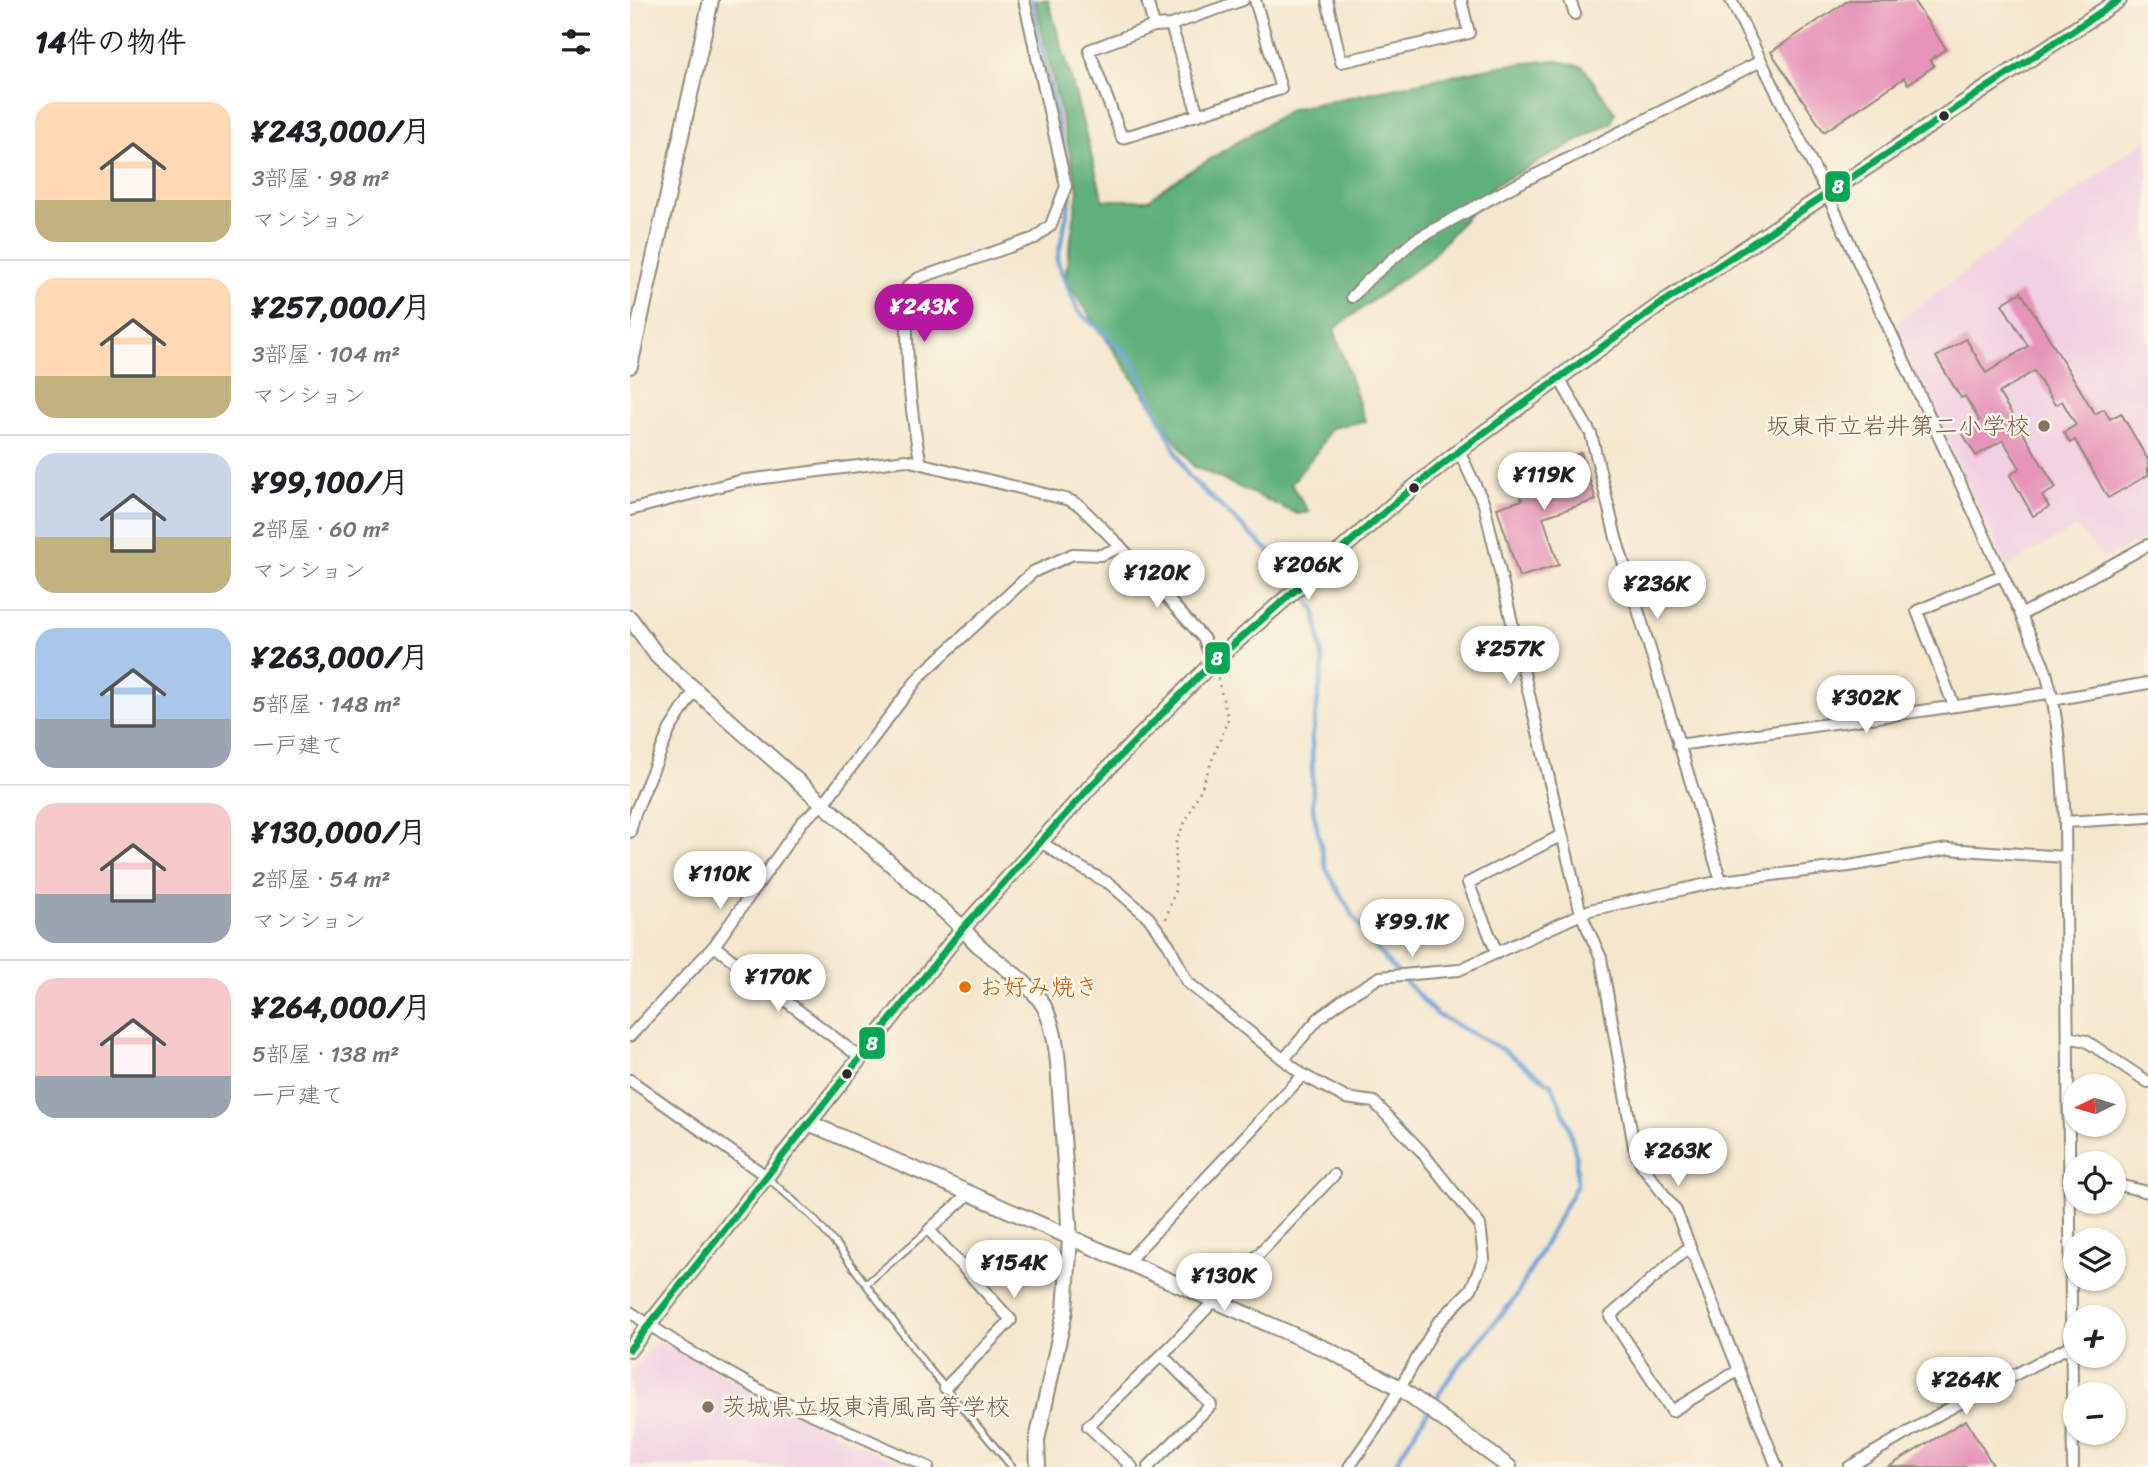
<!DOCTYPE html>
<html lang="ja">
<head>
<meta charset="utf-8">
<style>
  :root { --surface:#fff; --page:#f2f2f2; --text:#202124; --muted:#757577; --line:#e0e0e0; --accent:#b5179e }
  body { margin:0; font-family:Sriracha,"Klee One",sans-serif; background:var(--page); color:var(--text); height:100vh; display:flex; flex-direction:column; font-size:26px; white-space:nowrap }
  * { box-sizing:border-box; margin:0 }
  p { font-size:23px; color:var(--muted) }
  .icon { flex:none; width:38px; height:38px; fill:none; stroke:currentColor; stroke-width:2; stroke-linecap:round; stroke-linejoin:round }
  .map { position:relative; flex:1; overflow:hidden }
  .sheet { display:flex; flex-direction:column; background:var(--surface); width:630px }
  .sheet>* { flex:none }
  .needle { width:46px; rotate:265deg }
  .buttons { position:absolute; left:1433px; top:1074px; display:grid; gap:14px }
  .buttons a { display:grid; place-items:center; width:63px; height:63px; border-radius:50%; background:var(--surface); box-shadow:0 2px 5px #0004; font-size:35px }
  .price { position:absolute; translate:-50% -60px; padding:0 16px; border-radius:24px; background:#fff; color:#222; font-size:23px; line-height:46px; filter:drop-shadow(0 2px 4px #0008) }
  .price::after { content:''; position:absolute; left:50%; top:42px; width:21px; height:16px; margin-left:-10px; background:inherit; clip-path:polygon(0 0,100% 0,50% 100%) }
  .price.current { background:var(--accent); color:#fff }
  ul { padding:0; list-style:none }
  li { display:flex; align-items:center; gap:21px; height:175px; padding:0 35px }
  li+li { border-top:2px solid var(--line) }
  li span { display:grid; place-items:center; flex:none; width:196px; height:140px; border-radius:21px; color:#555 }
  li>.icon { margin-inline-start:auto }
  span .icon { width:84px; height:84px; fill:#fffc; stroke-width:1 }
  li b { font-size:30px }
  h2 { display:flex; justify-content:space-between; align-items:center; height:84px; padding:0 35px; font-size:30px }
  main { display:flex; flex:1; min-height:0 }
  .map>svg:first-child { display:block }
</style>
</head>
<body>
<main>
<section class="sheet">
<h2>14件の物件<svg class="icon" aria-label="filters" viewBox="0 0 24 24"><path d="M4 7h16M4 17h16"/><circle cx="9" cy="7" r="2"/><circle cx="15" cy="17" r="2"/></svg></h2>
<ul>
<li><span style="background:linear-gradient(#ffd9b3 70%,#c2b280 0)"><svg class="icon" aria-label="home" viewBox="0 0 24 24"><path d="M3 11l9-7 9 7M6 9v11h12V9"/></svg></span><div><b>¥243,000/月</b><p>3部屋 · 98 m²</p><p>マンション</p></div></li>
<li><span style="background:linear-gradient(#ffd9b3 70%,#c2b280 0)"><svg class="icon" aria-label="home" viewBox="0 0 24 24"><path d="M3 11l9-7 9 7M6 9v11h12V9"/></svg></span><div><b>¥257,000/月</b><p>3部屋 · 104 m²</p><p>マンション</p></div></li>
<li><span style="background:linear-gradient(#c9d6e8 60%,#c2b280 0)"><svg class="icon" aria-label="home" viewBox="0 0 24 24"><path d="M3 11l9-7 9 7M6 9v11h12V9"/></svg></span><div><b>¥99,100/月</b><p>2部屋 · 60 m²</p><p>マンション</p></div></li>
<li><span style="background:linear-gradient(#a9c7e8 65%,#9aa5b1 0)"><svg class="icon" aria-label="home" viewBox="0 0 24 24"><path d="M3 11l9-7 9 7M6 9v11h12V9"/></svg></span><div><b>¥263,000/月</b><p>5部屋 · 148 m²</p><p>一戸建て</p></div></li>
<li><span style="background:linear-gradient(#f6c9c9 65%,#9aa5b1 0)"><svg class="icon" aria-label="home" viewBox="0 0 24 24"><path d="M3 11l9-7 9 7M6 9v11h12V9"/></svg></span><div><b>¥130,000/月</b><p>2部屋 · 54 m²</p><p>マンション</p></div></li>
<li><span style="background:linear-gradient(#f6c9c9 70%,#9aa5b1 0)"><svg class="icon" aria-label="home" viewBox="0 0 24 24"><path d="M3 11l9-7 9 7M6 9v11h12V9"/></svg></span><div><b>¥264,000/月</b><p>5部屋 · 138 m²</p><p>一戸建て</p></div></li>
</ul>
</section>
<div class="map">
<svg width="1518" height="1467" viewBox="0 0 1518 1467">
  <rect width="100%" height="100%" fill="#fcf5e5"/>
  <filter id="ink" filterUnits="userSpaceOnUse"><feTurbulence type="fractalNoise" baseFrequency=".0143" numOctaves="2"/><feDisplacementMap in="SourceGraphic" scale="14" xChannelSelector="R" yChannelSelector="G"/><feConvolveMatrix kernelMatrix="1 2 1 2 8 2 1 2 1" color-interpolation-filters="sRGB"/></filter>
  <filter id="wash" filterUnits="userSpaceOnUse"><feTurbulence type="fractalNoise" baseFrequency=".00686" numOctaves="4" result="noise"/><feDisplacementMap in="SourceGraphic" scale="28" xChannelSelector="R" yChannelSelector="G"/><feGaussianBlur stdDeviation="1.57" result="paint"/><feColorMatrix in="noise" values="0 0 0 0 0 0 0 0 0 0 0 0 0 0 0 0 0 1.4 0 .05"/><feComposite in="paint" operator="in"/></filter>
  <g filter="url(#wash)">
    <rect width="100%" height="100%" fill="#f4e7cd"/>
    <!-- built -->
    <path fill="#f1d0e3" d="M1518,138V536L1474,559L1446,527L1377,567L1262,325Z
      M26,1340L222,1442L277,1467H0V1373Z"/>
    <!-- forest -->
    <path fill="#60b07b" stroke="#466e53" stroke-width="2" d="M405,0H418L441,78L473,200H519L535,187L661,109L869,66L924,60L953,67L985,113L981,123L865,185L799,259L704,329L735,421L701,428L688,450L661,484L679,512L667,514L563,466L435,279L448,190Z"/>
    <g fill="none" stroke-linecap="round" stroke-linejoin="round">
      <!-- stream -->
      <path stroke="#69a0d7" stroke-width="4.5" d="M401,0L440,180V199L427,261L448,311L502,359L557,475L641,553L685,610L693,665L682,739L683,809L696,869L727,923L754,958L806,1014L873,1050L922,1085L938,1124L946,1155L947,1184L886,1297L823,1372L763,1467"/>
    </g>
    <g id="blocks">
      <!-- building -->
      <path fill="#e694b9" d="M1219,0H1283L1316,49L1300,60L1304,66L1278,84L1274,78L1194,132L1141,52Z
        M1391,292L1465,414L1474,409L1480,419L1491,413L1518,460V475L1478,498L1445,440L1440,443L1434,432L1446,425L1432,401L1425,405L1404,371L1369,393L1426,488L1412,496L1419,507L1403,516L1380,475L1390,468L1373,440L1346,456L1331,431L1349,420L1335,396L1331,398L1306,357L1336,339L1356,373L1398,346L1372,304Z
        M951,453L966,500L913,517L929,565L889,577L867,508L892,500L887,486L907,479L904,468Z
        M1336,1420L1364,1467H1258Z"/>
    </g>
  </g>
  <g filter="url(#ink)">
    <use href="#blocks" fill-opacity="0" stroke="#90897c" stroke-width="2"/>
    <g fill="none" stroke-linecap="round" stroke-linejoin="round">
      <!-- service casing -->
      <g stroke="#90897c" stroke-width="9">
        <path id="service" d="M139,1179L182,1217L209,1248L296,1365L382,1467
          M236,1284L299,1230"/>
      </g>
      <!-- minor casing -->
      <g stroke="#90897c" stroke-width="14">
        <path id="minor" d="M517,0L524,26
          M613,0L541,25L524,26L459,50L492,138L651,89L625,0
          M697,0L711,62L839,33L831,0
          M940,0L945,14
          M1101,0L1197,194L1391,615C1399,635 1411,655 1417,676C1430,724 1432,772 1435,822L1443,1467
          M541,25L568,115
          M722,297L738,280L785,240L878,189L1131,61
          M929,378L961,434L986,538L1091,881
          M829,451L854,504L951,914L971,958L1004,1147L1012,1165L1046,1211L1147,1467
          M291,464C279,407 275,345 278,286L289,278L405,238L421,225L436,186L394,0
          M0,510L109,481L276,460L439,500L450,506L491,547L471,555L443,554L403,572L290,676L194,803L172,822L84,946L0,1036
          M491,547L574,639L582,663
          M1391,615L1518,545
          M1422,700L1518,683
          M1324,706L1287,611L1372,575
          M1048,745L1419,693
          M1435,822L1518,817
          M0,832L5,813L40,729L65,690
          M410,841L439,861L480,884L518,917L539,945L557,982L673,1075L716,1098L744,1102L791,1151L850,1225L854,1258L841,1289L807,1324L747,1427L719,1467
          M84,946L231,1058
          M867,953L838,883L932,835
          M1438,1037L1456,1041L1518,1082
          M654,1059L688,1019L714,999L750,977L829,970L960,910L1091,881L1219,866L1318,849L1435,857
          M0,1080L136,1176
          M1484,1184L1518,1192
          M1060,1246L980,1316L1042,1411L1109,1370
          M496,1263L673,1075
          M0,1312L56,1349L135,1393L298,1467
          M315,1388L381,1320L299,1230L339,1194
          M502,1467L458,1426L542,1345L704,1175
          M518,1467L581,1405L532,1355
          M1219,1467L1313,1412L1440,1346"/>
      </g>
      <!-- tertiary casing -->
      <g stroke="#90897c" stroke-width="18">
        <path id="tertiary" d="M0,366L81,0
          M0,618L28,657L333,928C354,957 389,972 410,1000C422,1017 426,1042 428,1063L440,1238L435,1311L407,1440L408,1467
          M179,1123L700,1351L770,1388L879,1467
          M0,1349L333,928L460,787L582,663L766,502L829,451L929,378L1031,304L1489,0"/>
      </g>
      <!-- path -->
      <path stroke="#90897c" stroke-width="2.5" stroke-dasharray="2 5" stroke-linecap="butt" d="M536,919L545,890L546,841L571,789L598,719L587,676"/>
      <!-- service -->
      <use href="#service" stroke="#fff" stroke-width="5"/>
      <!-- minor -->
      <use href="#minor" stroke="#fff" stroke-width="10"/>
      <!-- tertiary -->
      <use href="#tertiary" stroke="#fff" stroke-width="14"/>
      <!-- bus-1 casing -->
      <g stroke="#fcf5e5" stroke-width="12">
        <path id="bus-1" d="M0,1349L333,928L460,787L582,663L766,502L829,451L929,378L1031,304L1489,0"/>
      </g>
      <!-- bus-1 -->
      <use href="#bus-1" stroke="#00a651" stroke-width="7"/>
    </g>
  </g>
  <!-- markers -->
  <g fill="#2b2b2b" stroke="#fcf5e5" stroke-width="2.5">
    <circle cx="1314" cy="116" r="6"/>
    <circle cx="784" cy="488" r="6"/>
    <circle cx="217" cy="1074" r="6"/>
  </g>
  <g fill="#8d6e63" stroke="#fcf5e5" stroke-width="2.5">
    <circle cx="1414" cy="426" r="7"/>
    <circle cx="78" cy="1407" r="7"/>
  </g>
  <circle fill="#e8710a" stroke="#fcf5e5" stroke-width="2.5" cx="335" cy="987" r="7"/>
  <g text-anchor="middle" dominant-baseline="central" stroke-width="5" stroke-linejoin="round" paint-order="stroke">
    <!-- education labels -->
    <g font-size="24" fill="#785e54" stroke="#fcf5e5" text-anchor="end">
      <text x="1400" y="426">坂東市立岩井第二小学校</text>
      <text x="92" y="1407" text-anchor="start">茨城県立坂東清風高等学校</text>
    </g>
    <!-- food labels -->
    <g font-size="24" fill="#c56008" stroke="#fcf5e5" text-anchor="start">
      <text x="349" y="987">お好み焼き</text>
    </g>
  </g>
  <g stroke="#fcf5e5" stroke-width="2.5">
    <rect x="1194" y="170" width="27" height="33" rx="7" fill="#00a651"/>
    <rect x="574" y="641" width="27" height="34" rx="7" fill="#00a651"/>
    <rect x="228" y="1026" width="28" height="34" rx="7" fill="#00a651"/>
  </g>
  <g font-size="19" text-anchor="middle" font-weight="bold" fill="#fff">
    <text x="1208" y="193">8</text>
    <text x="587" y="665">8</text>
    <text x="242" y="1050">8</text>
  </g>
</svg>
<div class="buttons">
<a><svg class="needle" viewBox="-14 -14 28 28"><path d="M0-13l5 13h-10z" fill="#e53935"/><path d="M0 13l5-13h-10z" fill="#757577"/></svg></a>
<a><svg class="icon" aria-label="locate" viewBox="0 0 24 24"><circle cx="12" cy="12" r="6"/><path d="M12 2v4M12 18v4M2 12h4M18 12h4"/></svg></a>
<a><svg class="icon" aria-label="layers" viewBox="0 0 24 24"><path d="M12 4l9 5-9 5-9-5zM3 14l9 5 9-5"/></svg></a>
<a>+</a>
<a>−</a>
</div>
<b class="price current" style="left:294px;top:344px">¥243K</b>
<b class="price" style="left:914px;top:512px">¥119K</b>
<b class="price" style="left:678px;top:602px">¥206K</b>
<b class="price" style="left:527px;top:610px">¥120K</b>
<b class="price" style="left:1027px;top:621px">¥236K</b>
<b class="price" style="left:880px;top:686px">¥257K</b>
<b class="price" style="left:1236px;top:735px">¥302K</b>
<b class="price" style="left:90px;top:911px">¥110K</b>
<b class="price" style="left:782px;top:959px">¥99.1K</b>
<b class="price" style="left:148px;top:1014px">¥170K</b>
<b class="price" style="left:1048px;top:1188px">¥263K</b>
<b class="price" style="left:384px;top:1300px">¥154K</b>
<b class="price" style="left:594px;top:1313px">¥130K</b>
<b class="price" style="left:1336px;top:1417px">¥264K</b>
</div>
</main>
</body>
</html>
